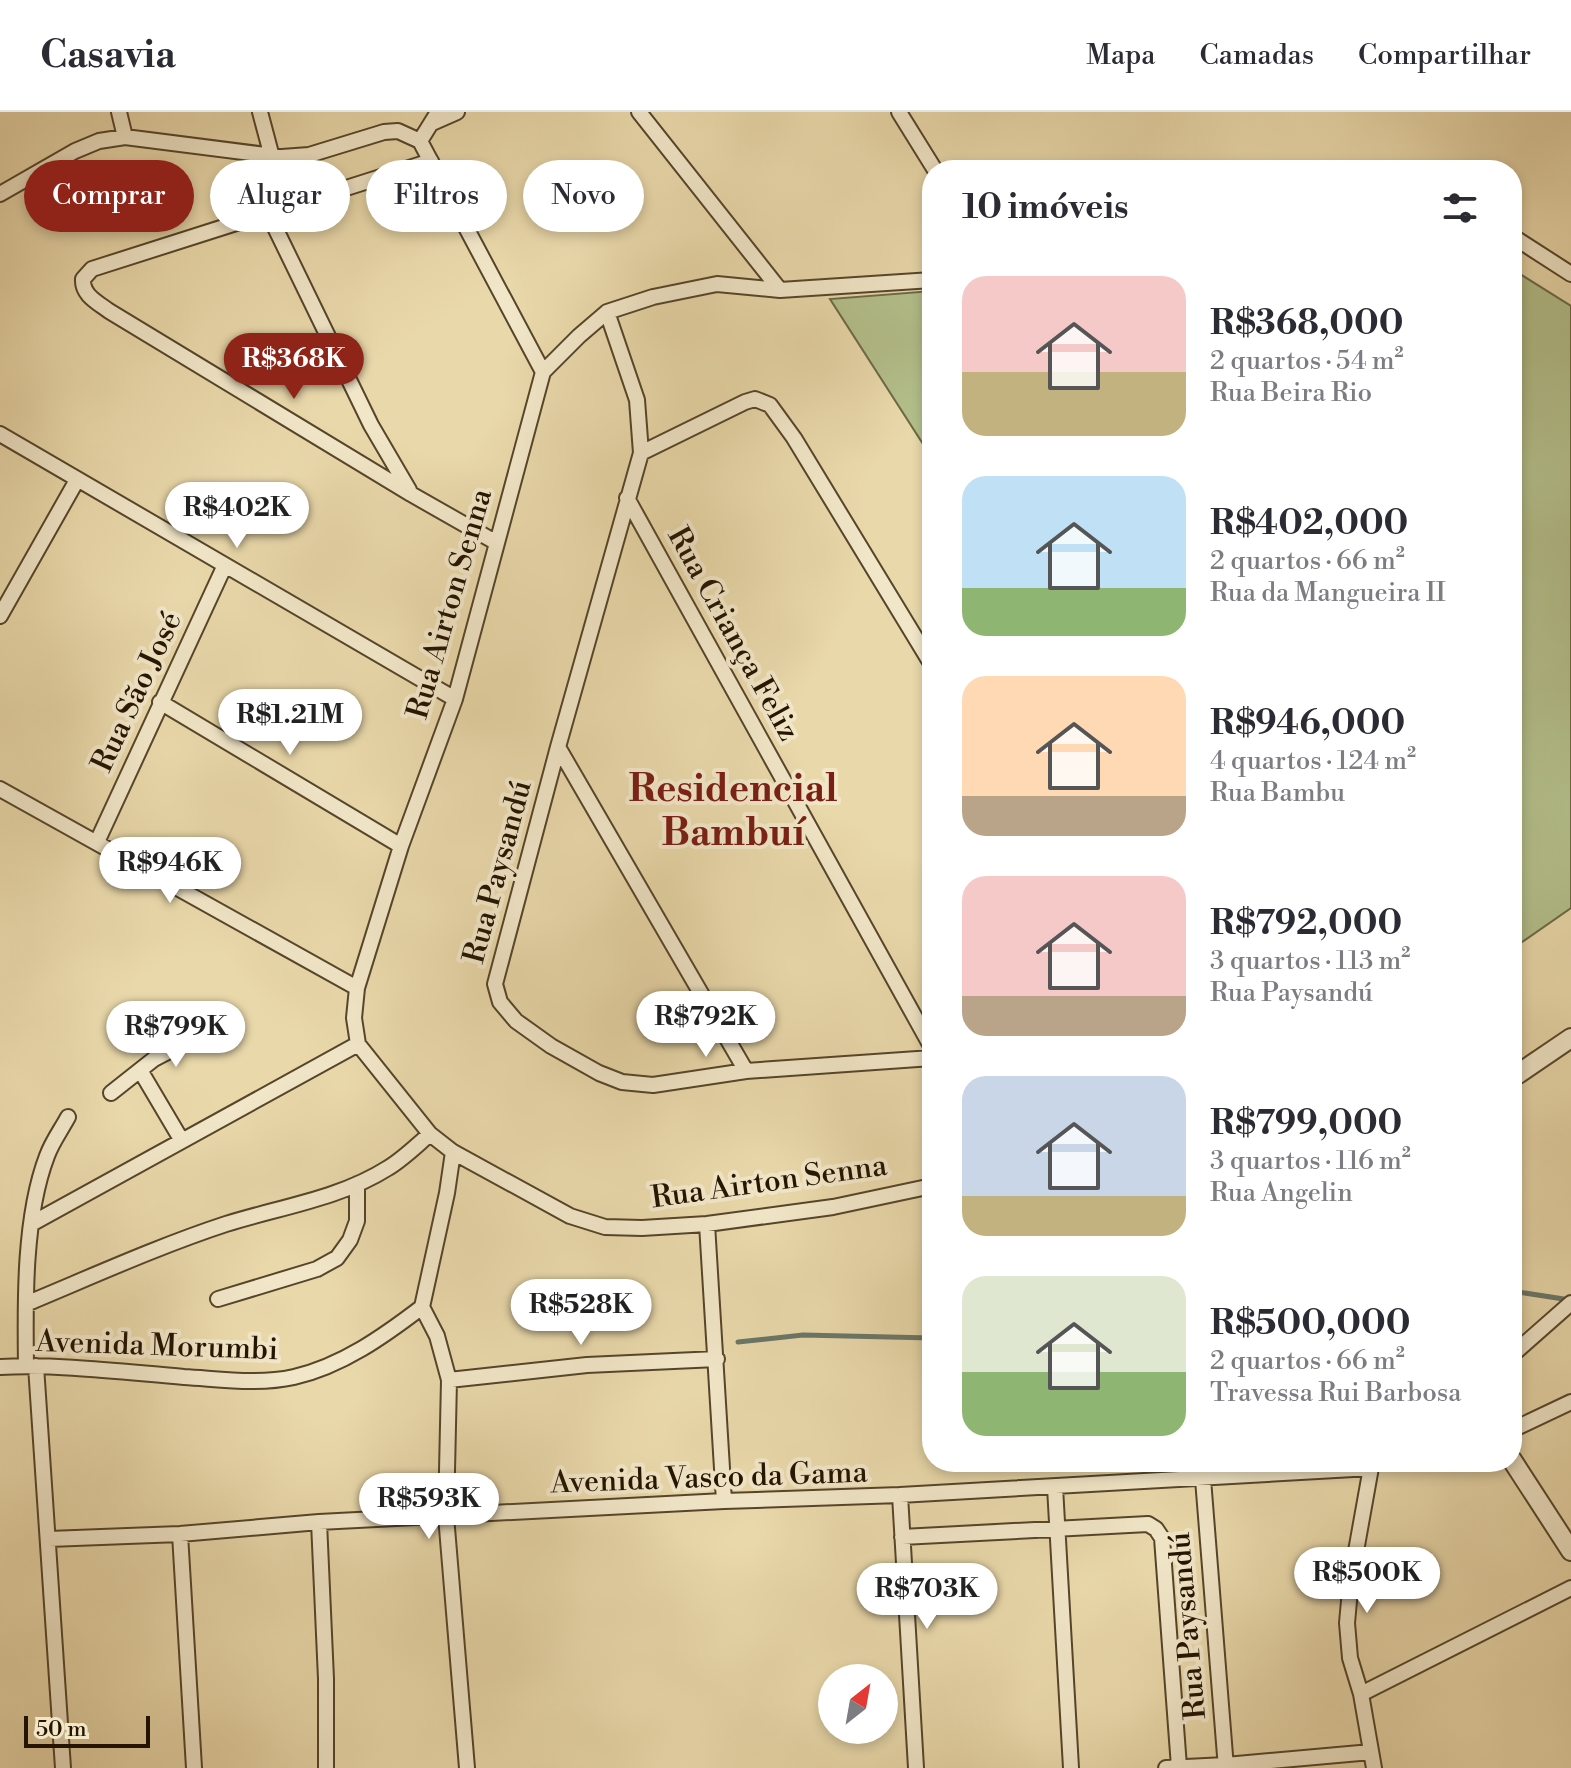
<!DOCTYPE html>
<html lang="pt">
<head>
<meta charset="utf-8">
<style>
  :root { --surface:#fff; --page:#f7f7f7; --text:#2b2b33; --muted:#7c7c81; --line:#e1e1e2; --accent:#8f2418 }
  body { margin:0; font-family:"Libre Bodoni",serif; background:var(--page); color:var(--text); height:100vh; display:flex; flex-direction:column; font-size:30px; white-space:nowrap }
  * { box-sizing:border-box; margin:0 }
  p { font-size:26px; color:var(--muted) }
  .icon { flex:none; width:44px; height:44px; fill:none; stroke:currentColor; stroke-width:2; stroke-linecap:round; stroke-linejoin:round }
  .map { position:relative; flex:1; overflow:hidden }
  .sheet { position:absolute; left:922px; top:48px; width:600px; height:1312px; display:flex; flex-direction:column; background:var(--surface); border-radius:32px; box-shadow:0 4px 12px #0003 }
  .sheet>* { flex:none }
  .guide { position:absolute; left:24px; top:48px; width:760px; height:72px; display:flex; gap:16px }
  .needle { width:52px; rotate:31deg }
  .buttons { position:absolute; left:818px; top:1552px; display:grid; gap:16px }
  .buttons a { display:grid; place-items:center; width:80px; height:80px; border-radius:50%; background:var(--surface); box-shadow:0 4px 12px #0003; font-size:40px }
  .scale { position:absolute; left:24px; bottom:20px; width:126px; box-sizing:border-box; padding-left:8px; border:4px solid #241400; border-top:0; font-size:22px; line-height:28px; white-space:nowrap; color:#241400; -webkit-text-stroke:6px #f1e6c8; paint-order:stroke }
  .price { position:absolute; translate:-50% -68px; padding:0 18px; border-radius:28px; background:#fff; color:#222; font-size:26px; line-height:52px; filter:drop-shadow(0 2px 4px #0008) }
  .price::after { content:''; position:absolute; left:50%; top:48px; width:24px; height:18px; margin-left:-12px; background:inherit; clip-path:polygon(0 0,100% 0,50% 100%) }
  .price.on { background:var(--accent); color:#fff }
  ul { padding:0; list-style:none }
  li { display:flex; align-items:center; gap:24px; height:200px; padding:0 40px }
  li span { display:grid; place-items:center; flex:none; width:224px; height:160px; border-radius:24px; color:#555 }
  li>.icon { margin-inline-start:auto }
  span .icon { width:96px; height:96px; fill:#fffc; stroke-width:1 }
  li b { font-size:34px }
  h2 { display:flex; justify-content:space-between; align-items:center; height:96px; padding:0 40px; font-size:34px }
  .chip { padding:0 28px; border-radius:36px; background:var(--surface); box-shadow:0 4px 12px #0003; font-size:28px; line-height:72px }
  .chip.on { background:var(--accent); color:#fff }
  header { display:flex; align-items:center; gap:48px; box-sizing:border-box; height:112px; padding:0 40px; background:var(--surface); border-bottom:2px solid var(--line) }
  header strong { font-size:38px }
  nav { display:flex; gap:44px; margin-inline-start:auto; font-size:28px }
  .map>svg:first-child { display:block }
</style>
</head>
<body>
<header>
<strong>Casavia</strong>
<nav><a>Mapa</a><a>Camadas</a><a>Compartilhar</a></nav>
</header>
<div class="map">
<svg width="1571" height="1656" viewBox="0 0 1571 1656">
  <rect width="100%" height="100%" fill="#e9d8aa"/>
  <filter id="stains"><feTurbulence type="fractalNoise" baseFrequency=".0025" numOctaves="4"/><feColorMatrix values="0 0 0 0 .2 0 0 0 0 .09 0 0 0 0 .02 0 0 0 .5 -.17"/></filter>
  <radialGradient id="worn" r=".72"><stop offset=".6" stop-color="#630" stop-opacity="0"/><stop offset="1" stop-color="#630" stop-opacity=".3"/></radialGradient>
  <!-- green -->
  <path fill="#b3bf8b" stroke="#6c6a46" stroke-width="2" d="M1512,157L1571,194V796L1512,837Z
    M932,179V346L830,187Z"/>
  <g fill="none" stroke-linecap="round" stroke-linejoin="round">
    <!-- stream -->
    <path stroke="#6a7769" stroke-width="5" d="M1512,1179L1570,1188
      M738,1230L803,1223L932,1226"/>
    <!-- minor casing -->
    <g stroke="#55452a" stroke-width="18">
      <path id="minor" d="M119,0L125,25
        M260,0L272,45
        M639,0L780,178
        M899,0L935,58
        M432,11L457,0
        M420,29L438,0
        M431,49L92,157L83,167C82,183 97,190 109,199L411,382L497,431
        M0,82L75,39L99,29L125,25L282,45L309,43L384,20L398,19L420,29L543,260
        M267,99L371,313L409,378
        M1512,124L1571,162
        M932,168L780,178L717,172L653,185L607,200L579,224L543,260L455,587L401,734L357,876L354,906L358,932L430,1022L453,1040L570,1104L605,1115L642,1116L707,1112L833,1095L932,1074
        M607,200L637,288L641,341L558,635L495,872L500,890L516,909L551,934L599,961L622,970L653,973L746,959L932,946
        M0,322L455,587
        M641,341L745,290L755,287L770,293L794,326L932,553
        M627,386L932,936
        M0,504L77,368
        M160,590L401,734
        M558,635L746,959
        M0,677L357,876
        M97,730L225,453
        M140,958L182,1029
        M111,981L154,947L225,910
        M31,1112L358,932
        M707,1112L724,1389
        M218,1187L317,1157L337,1146L350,1128L357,1109V1072
        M28,1191C93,1164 159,1134 226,1112C280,1095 339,1087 388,1056C403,1047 417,1033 430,1022
        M422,1195L437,1224L449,1268L446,1404L467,1656
        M1512,1243L1571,1191
        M26,1254C25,1189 24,1104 47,1044C52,1030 61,1018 68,1005
        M36,1254L63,1656
        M0,1255C61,1252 123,1260 184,1265C220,1267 258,1273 294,1265C342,1254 384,1224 422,1195L447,1081L453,1040
        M449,1268L587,1253L717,1247
        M1512,1318L1571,1290
        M1372,1350L1351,1467L1347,1511L1350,1546L1361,1582L1374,1656
        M1203,1367L1226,1656
        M1055,1375L1071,1656
        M900,1383L916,1656
        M319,1410L326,1567V1656
        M180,1422L194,1656
        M902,1425L1148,1412L1156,1417L1162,1426L1179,1655
        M49,1427L180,1422L319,1410L724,1389L900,1383L1371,1356
        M1361,1582L1571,1476
        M1166,1656L1226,1653L1371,1640"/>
    </g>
    <!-- tertiary casing -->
    <g stroke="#55452a" stroke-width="22">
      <path id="tertiary" d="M1512,966L1571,926
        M1512,1348L1571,1439"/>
    </g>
    <!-- minor -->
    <use href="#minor" stroke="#f1e6c8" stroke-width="14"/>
    <!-- tertiary -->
    <use href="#tertiary" stroke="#f1e6c8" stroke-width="18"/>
  </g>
  <g text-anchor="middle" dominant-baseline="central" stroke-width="8" stroke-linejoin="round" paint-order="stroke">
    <!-- street labels -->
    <g font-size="30" fill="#241400" stroke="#f1e6c8">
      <text transform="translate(450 492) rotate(-74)">Rua Airton Senna</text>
      <text transform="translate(733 522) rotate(61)">Rua Criança Feliz</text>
      <text transform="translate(137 580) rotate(-65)">Rua São José</text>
      <text transform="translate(498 760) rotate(-75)">Rua Paysandú</text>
      <text transform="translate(769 1070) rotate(-8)">Rua Airton Senna</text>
      <text transform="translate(157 1234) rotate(2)">Avenida Morumbi</text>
      <text transform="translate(709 1366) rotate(-2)">Avenida Vasco da Gama</text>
      <text transform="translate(1188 1514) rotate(-95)">Rua Paysandú</text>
    </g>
    <!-- district labels -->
    <g font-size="38" font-weight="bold" fill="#7a1f14" stroke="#f1e6c8">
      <text x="733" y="677">Residencial<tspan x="733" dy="44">Bambuí</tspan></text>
    </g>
  </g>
  <rect width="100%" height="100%" filter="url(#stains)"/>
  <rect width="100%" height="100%" fill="url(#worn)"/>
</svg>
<div class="buttons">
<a><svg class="needle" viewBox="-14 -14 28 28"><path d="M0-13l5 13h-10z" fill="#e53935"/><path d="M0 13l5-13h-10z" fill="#7c7c81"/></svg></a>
</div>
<div class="scale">50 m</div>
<b class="price on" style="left:294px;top:289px">R$368K</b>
<b class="price" style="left:237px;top:438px">R$402K</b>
<b class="price" style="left:290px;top:645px">R$1.21M</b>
<b class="price" style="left:170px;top:793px">R$946K</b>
<b class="price" style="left:706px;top:947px">R$792K</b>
<b class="price" style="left:176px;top:957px">R$799K</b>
<b class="price" style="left:581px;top:1235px">R$528K</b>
<b class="price" style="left:429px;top:1429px">R$593K</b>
<b class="price" style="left:1367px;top:1503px">R$500K</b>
<b class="price" style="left:927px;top:1519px">R$703K</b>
<div class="guide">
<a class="chip on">Comprar</a>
<a class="chip">Alugar</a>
<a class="chip">Filtros</a>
<a class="chip">Novo</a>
</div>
<section class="sheet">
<h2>10 imóveis<svg class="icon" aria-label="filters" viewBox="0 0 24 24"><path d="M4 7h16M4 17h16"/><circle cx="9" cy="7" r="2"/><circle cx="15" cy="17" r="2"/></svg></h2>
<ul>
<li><span style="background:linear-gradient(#f6c9c9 60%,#c2b280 0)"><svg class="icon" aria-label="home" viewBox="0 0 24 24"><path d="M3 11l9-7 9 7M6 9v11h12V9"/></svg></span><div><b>R$368,000</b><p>2 quartos · 54 m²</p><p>Rua Beira Rio</p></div></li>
<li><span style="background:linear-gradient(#bfe0f5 70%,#8fb573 0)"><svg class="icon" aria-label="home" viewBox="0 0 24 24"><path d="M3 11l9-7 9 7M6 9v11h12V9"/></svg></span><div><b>R$402,000</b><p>2 quartos · 66 m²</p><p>Rua da Mangueira II</p></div></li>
<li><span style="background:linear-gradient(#ffd9b3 75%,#b9a48a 0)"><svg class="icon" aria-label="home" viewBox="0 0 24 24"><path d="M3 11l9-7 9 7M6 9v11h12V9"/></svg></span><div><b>R$946,000</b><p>4 quartos · 124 m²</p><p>Rua Bambu</p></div></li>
<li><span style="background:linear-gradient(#f6c9c9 75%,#b9a48a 0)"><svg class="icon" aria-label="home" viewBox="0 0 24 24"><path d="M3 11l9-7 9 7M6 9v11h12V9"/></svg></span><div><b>R$792,000</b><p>3 quartos · 113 m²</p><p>Rua Paysandú</p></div></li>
<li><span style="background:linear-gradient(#c9d6e8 75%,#c2b280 0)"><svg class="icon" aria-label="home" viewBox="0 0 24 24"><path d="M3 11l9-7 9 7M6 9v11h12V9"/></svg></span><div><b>R$799,000</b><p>3 quartos · 116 m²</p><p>Rua Angelin</p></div></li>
<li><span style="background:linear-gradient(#dfe7d0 60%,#8fb573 0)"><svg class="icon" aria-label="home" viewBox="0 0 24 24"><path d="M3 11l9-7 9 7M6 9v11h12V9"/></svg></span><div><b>R$500,000</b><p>2 quartos · 66 m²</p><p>Travessa Rui Barbosa</p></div></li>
</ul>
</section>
</div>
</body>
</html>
